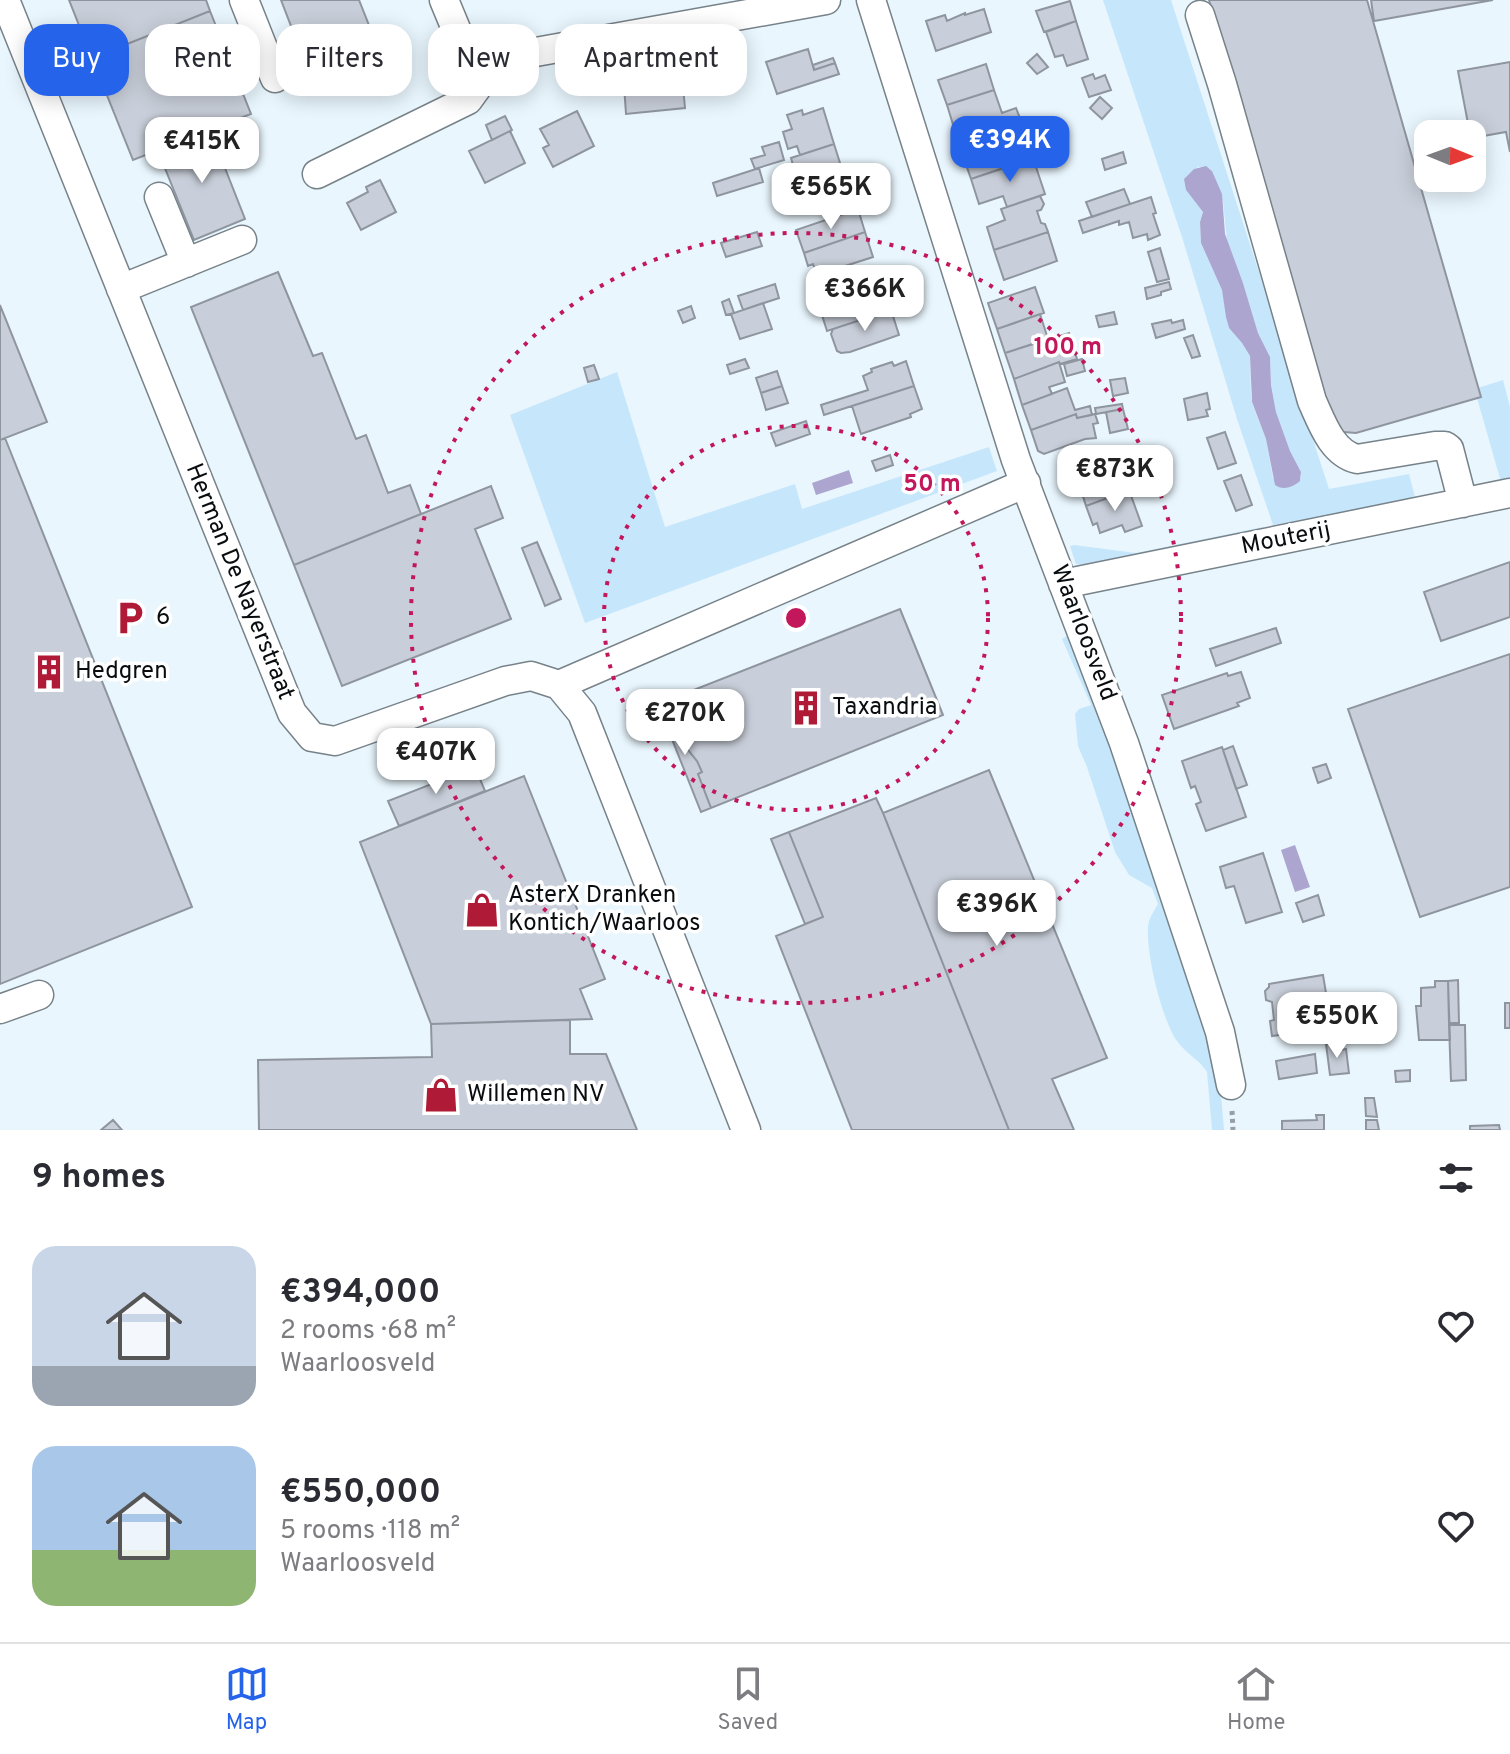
<!DOCTYPE html>
<html lang="en">
<head>
<meta charset="utf-8">
<style>
  :root { --surface:#fff; --page:#f7f7f7; --text:#2b2b33; --muted:#7c7c81; --line:#e1e1e2; --accent:#2563eb }
  body { margin:0; font-family:Overpass,sans-serif; background:var(--page); color:var(--text); height:100vh; display:flex; flex-direction:column; font-size:30px; white-space:nowrap }
  * { box-sizing:border-box; margin:0 }
  p { font-size:26px; color:var(--muted) }
  .icon { flex:none; width:44px; height:44px; fill:none; stroke:currentColor; stroke-width:2; stroke-linecap:round; stroke-linejoin:round }
  .map { position:relative; height:1130px; overflow:hidden }
  .details { display:flex; flex-direction:column; background:var(--surface); flex:1 }
  .details>* { flex:none }
  .hud { position:absolute; left:24px; top:24px; width:800px; height:72px; display:flex; gap:16px }
  .needle { width:52px; rotate:91deg }
  .fabs { position:absolute; left:1414px; top:120px; display:grid; gap:16px }
  .fabs a { display:grid; place-items:center; width:72px; height:72px; border-radius:16px; background:var(--surface); box-shadow:0 4px 20px #0003; font-size:40px }
  .price { position:absolute; translate:-50% -68px; padding:0 18px; border-radius:16px; background:#fff; color:#222; font-size:26px; line-height:52px; filter:drop-shadow(0 2px 4px #0008) }
  .price::after { content:''; position:absolute; left:50%; top:48px; width:24px; height:18px; margin-left:-12px; background:inherit; clip-path:polygon(0 0,100% 0,50% 100%) }
  .price.on { background:var(--accent); color:#fff }
  ul { padding:0; list-style:none }
  li { display:flex; align-items:center; gap:24px; height:200px; padding:0 32px }
  li span { display:grid; place-items:center; flex:none; width:224px; height:160px; border-radius:24px; color:#555 }
  li>.icon { margin-inline-start:auto }
  span .icon { width:96px; height:96px; fill:#fffc; stroke-width:1 }
  li b { font-size:34px }
  h2 { display:flex; justify-content:space-between; align-items:center; height:96px; padding:0 32px; font-size:34px }
  .pill { padding:0 28px; border-radius:24px; background:var(--surface); box-shadow:0 4px 20px #0003; font-size:28px; line-height:72px }
  .pill.on { background:var(--accent); color:#fff }
  .dock { display:flex; justify-content:space-around; align-items:center; height:112px; border-top:2px solid var(--line); background:var(--surface); font-size:22px; color:var(--muted) }
  .dock a { display:grid; justify-items:center; gap:4px }
  .dock .on { color:var(--accent) }
  .map>svg:first-child { display:block }
</style>
</head>
<body>
<div class="map">
<svg width="1510" height="1130" viewBox="0 0 1510 1130">
  <rect width="100%" height="100%" fill="#e9f6fd"/>
  <!-- green -->
  <path fill="#c6e7fb" fill-rule="evenodd" d="M1103,0H1171L1329,489L1409,474L1416,501L1273,525L1237,419L1182,237ZM1198,167L1209,168L1212,171L1223,202L1227,241L1243,283L1258,333L1270,357L1271,385L1276,412L1290,451L1301,472V479L1273,478L1266,439L1253,406L1251,397L1250,356L1242,343L1229,328L1222,290L1201,243L1200,222L1203,212L1186,190V177Z
    M617,372L665,527L795,484L802,509L989,447L997,471L585,623L510,415Z
    M1503,380L1510,407V480L1501,482L1477,398L1481,397L1478,388Z
    M1263,527L1264,531L1091,565L1076,564L1070,546L1074,545L1136,553Z
    M1070,634L1074,639L1209,1032L1220,1083L1224,1130H1212L1207,1072C1199,1059 1185,1053 1177,1041C1162,1021 1143,944 1149,921C1151,915 1155,909 1158,904L1152,888L1129,875L1115,852L1087,767L1078,746L1075,714L1079,709L1091,705L1062,639Z"/>
  <!-- water -->
  <path fill="#aca5d0" d="M1206,166L1212,171L1222,194L1225,234L1243,283L1258,333L1270,357L1271,385L1276,412L1290,451L1301,472L1300,481C1293,487 1283,491 1275,485L1266,439L1252,402L1250,356L1242,343L1229,328L1226,317L1222,290L1201,243L1200,222L1203,212L1186,190L1184,179L1194,169Z
    M849,470L853,483L816,495L812,483Z
    M1295,845L1310,887L1295,892L1281,850Z"/>
  <!-- building -->
  <path fill="#c9cfda" stroke="#8f959f" stroke-width="2" d="M69,0H206L210,11L92,58Z
    M281,0H359L374,38L306,65Z
    M1209,0H1367L1481,397L1356,433L1344,432L1333,426L1323,404Z
    M1371,0H1493L1374,21Z
    M1070,1L1076,21L1044,32L1036,11Z
    M984,9L991,32L936,51L926,21L945,15L947,21L965,13V15Z
    M210,11L251,114L133,160L92,58Z
    M1076,21L1088,59L1067,66L1063,55L1055,57L1046,32Z
    M808,49L814,70L835,63L839,74L777,94L766,62Z
    M1037,54L1048,67L1037,74L1027,63Z
    M833,58L835,63L814,70L813,65Z
    M1510,62V152L1506,132L1472,138V134H1470L1458,71Z
    M986,64L994,90L947,105L938,80Z
    M681,65L685,108L626,114L623,70Z
    M1093,74L1095,79L1105,75L1111,90L1089,97L1082,78Z
    M994,90L1002,113L1016,108L1021,121L977,136L973,125L955,131L947,105Z
    M1100,97L1112,108L1102,119L1090,108Z
    M823,108L834,144L800,155L797,146L788,149L783,132L792,129L787,115L802,110L803,115Z
    M577,111L594,146L553,167L543,148L549,145L540,129Z
    M505,116L512,130L492,140L486,125Z
    M1021,121L1025,134L1014,138L1022,162L971,179L962,153L981,147L977,136Z
    M210,130L245,219L194,240L158,151Z
    M510,131L525,163L485,183L469,151Z
    M779,142L784,160L755,169L751,159L765,155L762,147Z
    M834,144L846,182L813,195L802,197L791,158Z
    M1123,152L1126,163L1105,170L1102,159Z
    M1033,158L1045,194L1007,207L1003,196L979,204L971,179Z
    M759,168L763,182L717,196L713,183Z
    M380,180L396,212L361,230L347,203L368,192L366,187Z
    M1124,189L1130,204L1092,217L1086,202Z
    M1040,196L1044,204L1041,210L1037,211L1041,223L1045,224L1048,232L994,250L987,227L1005,220L1001,209Z
    M1151,197L1156,213L1153,214L1160,235L1148,240L1147,234L1133,238L1129,222L1119,225V221L1083,233L1079,221Z
    M858,209L865,232L804,253L796,230Z
    M757,232L762,246L726,257L721,243Z
    M865,232L873,257L817,275L813,264L808,266L804,253Z
    M1048,232L1057,261L1004,280L994,250Z
    M1160,248L1169,279L1157,282L1148,252Z
    M278,272L313,356L322,353L356,439L366,435L388,493L410,485L421,514L294,565L191,307Z
    M879,276L891,310L827,331L817,299Z
    M1169,282L1171,289L1161,292V295L1147,299L1145,288Z
    M775,284L779,298L743,310L738,296Z
    M1035,287L1044,313L997,329L988,303Z
    M729,299L734,313L726,315L722,302Z
    M763,303L772,329L740,339L731,314Z
    M0,305L47,422L0,440Z
    M691,306L695,318L683,323L678,311Z
    M891,310L899,335L850,352L841,353L837,351L831,334L833,329Z
    M1114,312L1117,324L1099,327L1096,316Z
    M1040,314L1048,339L1005,353L997,329Z
    M1171,320L1172,323L1183,320L1185,329L1156,338L1152,324Z
    M1069,333L1077,359L1060,364L1059,362L1014,379L1005,353Z
    M1193,335L1200,356L1192,358L1184,338Z
    M745,359L749,368L730,374L727,365Z
    M1082,359L1085,371L1067,376L1064,364Z
    M906,361L914,386L824,415L821,405L868,390L863,376L872,372L871,369L892,362L894,366Z
    M1059,362L1065,382L1049,387L1052,394L1022,405L1014,379Z
    M594,365L599,379L588,382L584,368Z
    M777,371L782,386L761,393L756,378Z
    M1125,378L1128,393L1113,396L1110,380Z
    M782,386L788,403L766,410L761,393Z
    M914,386L922,409L910,414L911,417L861,434L852,406Z
    M1067,388L1075,410L1090,406L1092,415L1077,418L1076,414L1031,430L1022,405Z
    M1207,393L1210,409L1206,410L1208,416L1188,420L1184,399Z
    M1122,404L1123,409L1096,414L1095,408Z
    M1123,409L1128,429L1110,433L1106,412Z
    M1076,414L1077,418L1095,414L1098,423L1093,424L1096,438L1085,439L1044,454L1038,451L1031,430Z
    M806,421L810,434L776,446L771,433Z
    M1225,432L1236,463L1218,469L1207,438Z
    M5,438L192,907L0,984V440Z
    M890,455L893,465L876,471L872,461Z
    M1114,460L1119,475L1123,473L1129,490L1086,506L1076,474Z
    M1241,475L1252,505L1236,511L1224,481Z
    M491,486L503,518L475,529L511,619L342,686L294,565Z
    M1129,490L1142,526L1125,532L1122,525L1100,533L1097,523L1093,525L1086,506Z
    M537,542L561,599L545,606L522,548Z
    M1510,562V617L1441,641L1424,592Z
    M900,609L943,715L711,808L698,774L702,772L697,761L688,750L668,700Z
    M1276,628L1281,643L1216,666L1210,649Z
    M1510,654V887L1420,917L1348,709Z
    M1241,672L1250,698L1237,703L1239,706L1174,729L1162,695L1227,673L1228,676Z
    M668,700L688,750L697,761L702,772L698,774L711,808L701,812L658,704Z
    M1233,746L1247,785L1236,789L1223,750Z
    M1222,747L1246,817L1206,831L1196,804L1201,802L1195,786L1191,788L1182,761Z
    M1326,764L1331,778L1318,783L1313,768Z
    M475,767L485,791L399,826L388,801Z
    M989,770L1107,1058L1052,1079L1074,1130H1009L883,813Z
    M524,776L605,979L580,989L592,1019L431,1024L360,842Z
    M876,798L883,813L1009,1130H852L776,936L823,917L789,832Z
    M789,832L823,917L805,924L771,839Z
    M1263,853L1282,912L1246,923L1234,886L1226,888L1220,867Z
    M1318,895L1324,915L1303,922L1296,903Z
    M1323,975L1328,1005H1324L1328,1028L1272,1036L1270,1021L1274,1020L1272,1002L1266,1000L1265,991L1269,987V984Z
    M1458,980L1459,1023H1449L1448,981Z
    M1435,981H1448L1450,1040H1419L1416,1006H1421V988L1435,987Z
    M1505,1003H1510V1028H1505Z
    M570,1020V1054H606L637,1130H259L258,1060L432,1057L431,1024Z
    M1449,1025H1465L1466,1080L1451,1081Z
    M1335,1043L1336,1051L1346,1049L1349,1073L1330,1075L1326,1044Z
    M1315,1054L1317,1073L1279,1079L1276,1061Z
    M1410,1070V1081L1396,1082L1395,1071Z
    M1365,1098H1374L1377,1117L1366,1116Z
    M1316,1115H1324V1130H1282V1121L1317,1120Z
    M113,1120L122,1130H101Z
    M1366,1120H1377L1379,1130H1366Z
    M1499,1125L1500,1130H1470V1126Z"/>
  <g fill="none" stroke-linecap="round" stroke-linejoin="round">
    <!-- minor casing -->
    <g stroke="#778289" stroke-width="31">
      <path id="minor" d="M5,0L292,713L312,737L335,741L505,681L531,676L559,685L582,713L746,1130
        M244,0L275,78
        M444,0L461,41L502,53L519,55L826,0
        M871,0L1016,460L1124,743L1220,1032L1231,1085
        M1200,15L1222,84L1312,401C1322,423 1332,453 1357,459L1435,446H1445L1449,449L1463,503
        M317,174L468,100L502,53
        M159,197L186,263
        M121,289L242,240
        M1063,584L1510,493
        M559,685L1026,483
        M0,1009L39,995"/>
    </g>
    <!-- path -->
    <path stroke="#969fa5" stroke-width="5" stroke-dasharray="4 4" stroke-linecap="butt" d="M1232,1111L1233,1130"/>
    <!-- minor -->
    <use href="#minor" stroke="#fff" stroke-width="28"/>
  </g>
  <!-- distance rings -->
  <g fill="none" stroke="#c2185b" stroke-width="4" stroke-dasharray="4 8">
    <circle cx="796" cy="618" r="192"/>
    <circle cx="796" cy="618" r="385"/>
  </g>
  <!-- icons -->
  <defs>
    <g id="parking-bare" transform="scale(2.76)"><path d="M-3.5-5.5H1a3.5 3.5 0 0 1 0 7H-1V5.5H-3.5ZM-1-3.4V-.6H.8a1.4 1.4 0 0 0 0-2.8Z" fill="#af1b36" stroke="#fff" stroke-width="2.5" paint-order="stroke"/></g>
    <g id="building-bare" transform="scale(2.76)"><path d="M-4-6H4V6H1V3H-1V6H-4ZM-2.5-4.3h1.7v1.8h-1.7ZM.8-4.3h1.7v1.8H.8ZM-2.5-1h1.7V.8h-1.7ZM.8-1h1.7V.8H.8Z" fill="#af1b36" stroke="#fff" stroke-width="2.5" paint-order="stroke"/></g>
    <g id="shop-bare" transform="scale(2.76)"><path d="M-5-2.5h2.3a2.7 3.5 0 0 1 5.4 0H5L5.5 6h-11ZM-1.5-2.5h3a1.5 2.3 0 0 0-3 0Z" fill="#af1b36" stroke="#fff" stroke-width="2.5" paint-order="stroke"/></g>
  </defs>
  <g fill-rule="evenodd">
    <use href="#parking-bare" x="130" y="618"/>
    <use href="#building-bare" x="49" y="672"/>
    <use href="#building-bare" x="806" y="708"/>
    <use href="#shop-bare" x="482" y="910"/>
    <use href="#shop-bare" x="441" y="1095"/>
  </g>
  <g text-anchor="middle" dominant-baseline="central" stroke-width="7" stroke-linejoin="round" paint-order="stroke">
    <!-- street labels -->
    <g font-size="24" fill="#090d0f" stroke="#fff">
      <text transform="translate(1286 539) rotate(-11)">Mouterij</text>
      <text transform="translate(239 582) rotate(68)">Herman De Nayerstraat</text>
      <text transform="translate(1083 633) rotate(69)">Waarloosveld</text>
    </g>
    <!-- poi labels -->
    <g font-size="24" fill="#090d0f" stroke="#fff" text-anchor="start">
      <text x="156" y="618">6</text>
      <text x="75" y="672">Hedgren</text>
      <text x="832" y="708">Taxandria</text>
      <text x="508" y="896">AsterX Dranken<tspan x="508" dy="28">Kontich/Waarloos</tspan></text>
      <text x="467" y="1095">Willemen NV</text>
    </g>
  </g>
  <circle cx="796" cy="618" r="12" fill="#c2185b" stroke="#fff" stroke-width="4"/>
  <g font-size="24" text-anchor="middle" font-weight="bold" fill="#c2185b" stroke="#fff" stroke-width="7" stroke-linejoin="round" paint-order="stroke">
    <text x="1068" y="354">100 m</text>
    <text x="932" y="491">50 m</text>
  </g>
</svg>
<div class="fabs">
<a><svg class="needle" viewBox="-14 -14 28 28"><path d="M0-13l5 13h-10z" fill="#e53935"/><path d="M0 13l5-13h-10z" fill="#7c7c81"/></svg></a>
</div>
<b class="price on" style="left:1010px;top:184px">€394K</b>
<b class="price" style="left:202px;top:185px">€415K</b>
<b class="price" style="left:831px;top:231px">€565K</b>
<b class="price" style="left:865px;top:333px">€366K</b>
<b class="price" style="left:1115px;top:513px">€873K</b>
<b class="price" style="left:685px;top:757px">€270K</b>
<b class="price" style="left:436px;top:796px">€407K</b>
<b class="price" style="left:997px;top:948px">€396K</b>
<b class="price" style="left:1337px;top:1060px">€550K</b>
<div class="hud">
<a class="pill on">Buy</a>
<a class="pill">Rent</a>
<a class="pill">Filters</a>
<a class="pill">New</a>
<a class="pill">Apartment</a>
</div>
</div>
<section class="details">
<h2>9 homes<svg class="icon" aria-label="filters" viewBox="0 0 24 24"><path d="M4 7h16M4 17h16"/><circle cx="9" cy="7" r="2"/><circle cx="15" cy="17" r="2"/></svg></h2>
<ul>
<li><span style="background:linear-gradient(#c9d6e8 75%,#9aa5b1 0)"><svg class="icon" aria-label="home" viewBox="0 0 24 24"><path d="M3 11l9-7 9 7M6 9v11h12V9"/></svg></span><div><b>€394,000</b><p>2 rooms · 68 m²</p><p>Waarloosveld</p></div><svg class="icon" aria-label="heart" viewBox="0 0 24 24"><path d="M12 20l-8-8c-3-5 5-10 8-4 3-6 11-1 8 4z"/></svg></li>
<li><span style="background:linear-gradient(#a9c7e8 65%,#8fb573 0)"><svg class="icon" aria-label="home" viewBox="0 0 24 24"><path d="M3 11l9-7 9 7M6 9v11h12V9"/></svg></span><div><b>€550,000</b><p>5 rooms · 118 m²</p><p>Waarloosveld</p></div><svg class="icon" aria-label="heart" viewBox="0 0 24 24"><path d="M12 20l-8-8c-3-5 5-10 8-4 3-6 11-1 8 4z"/></svg></li>
</ul>
</section>
<nav class="dock">
<a class="on"><svg class="icon" aria-label="map" viewBox="0 0 24 24"><path d="M3 6l6-2 6 2 6-2v14l-6 2-6-2-6 2zM9 4v14M15 6v14"/></svg>Map</a>
<a><svg class="icon" aria-label="saved" viewBox="0 0 24 24"><path d="M7 4h10v16l-5-4-5 4z"/></svg>Saved</a>
<a><svg class="icon" aria-label="home" viewBox="0 0 24 24"><path d="M3 11l9-7 9 7M6 9v11h12V9"/></svg>Home</a>
</nav>
</body>
</html>
